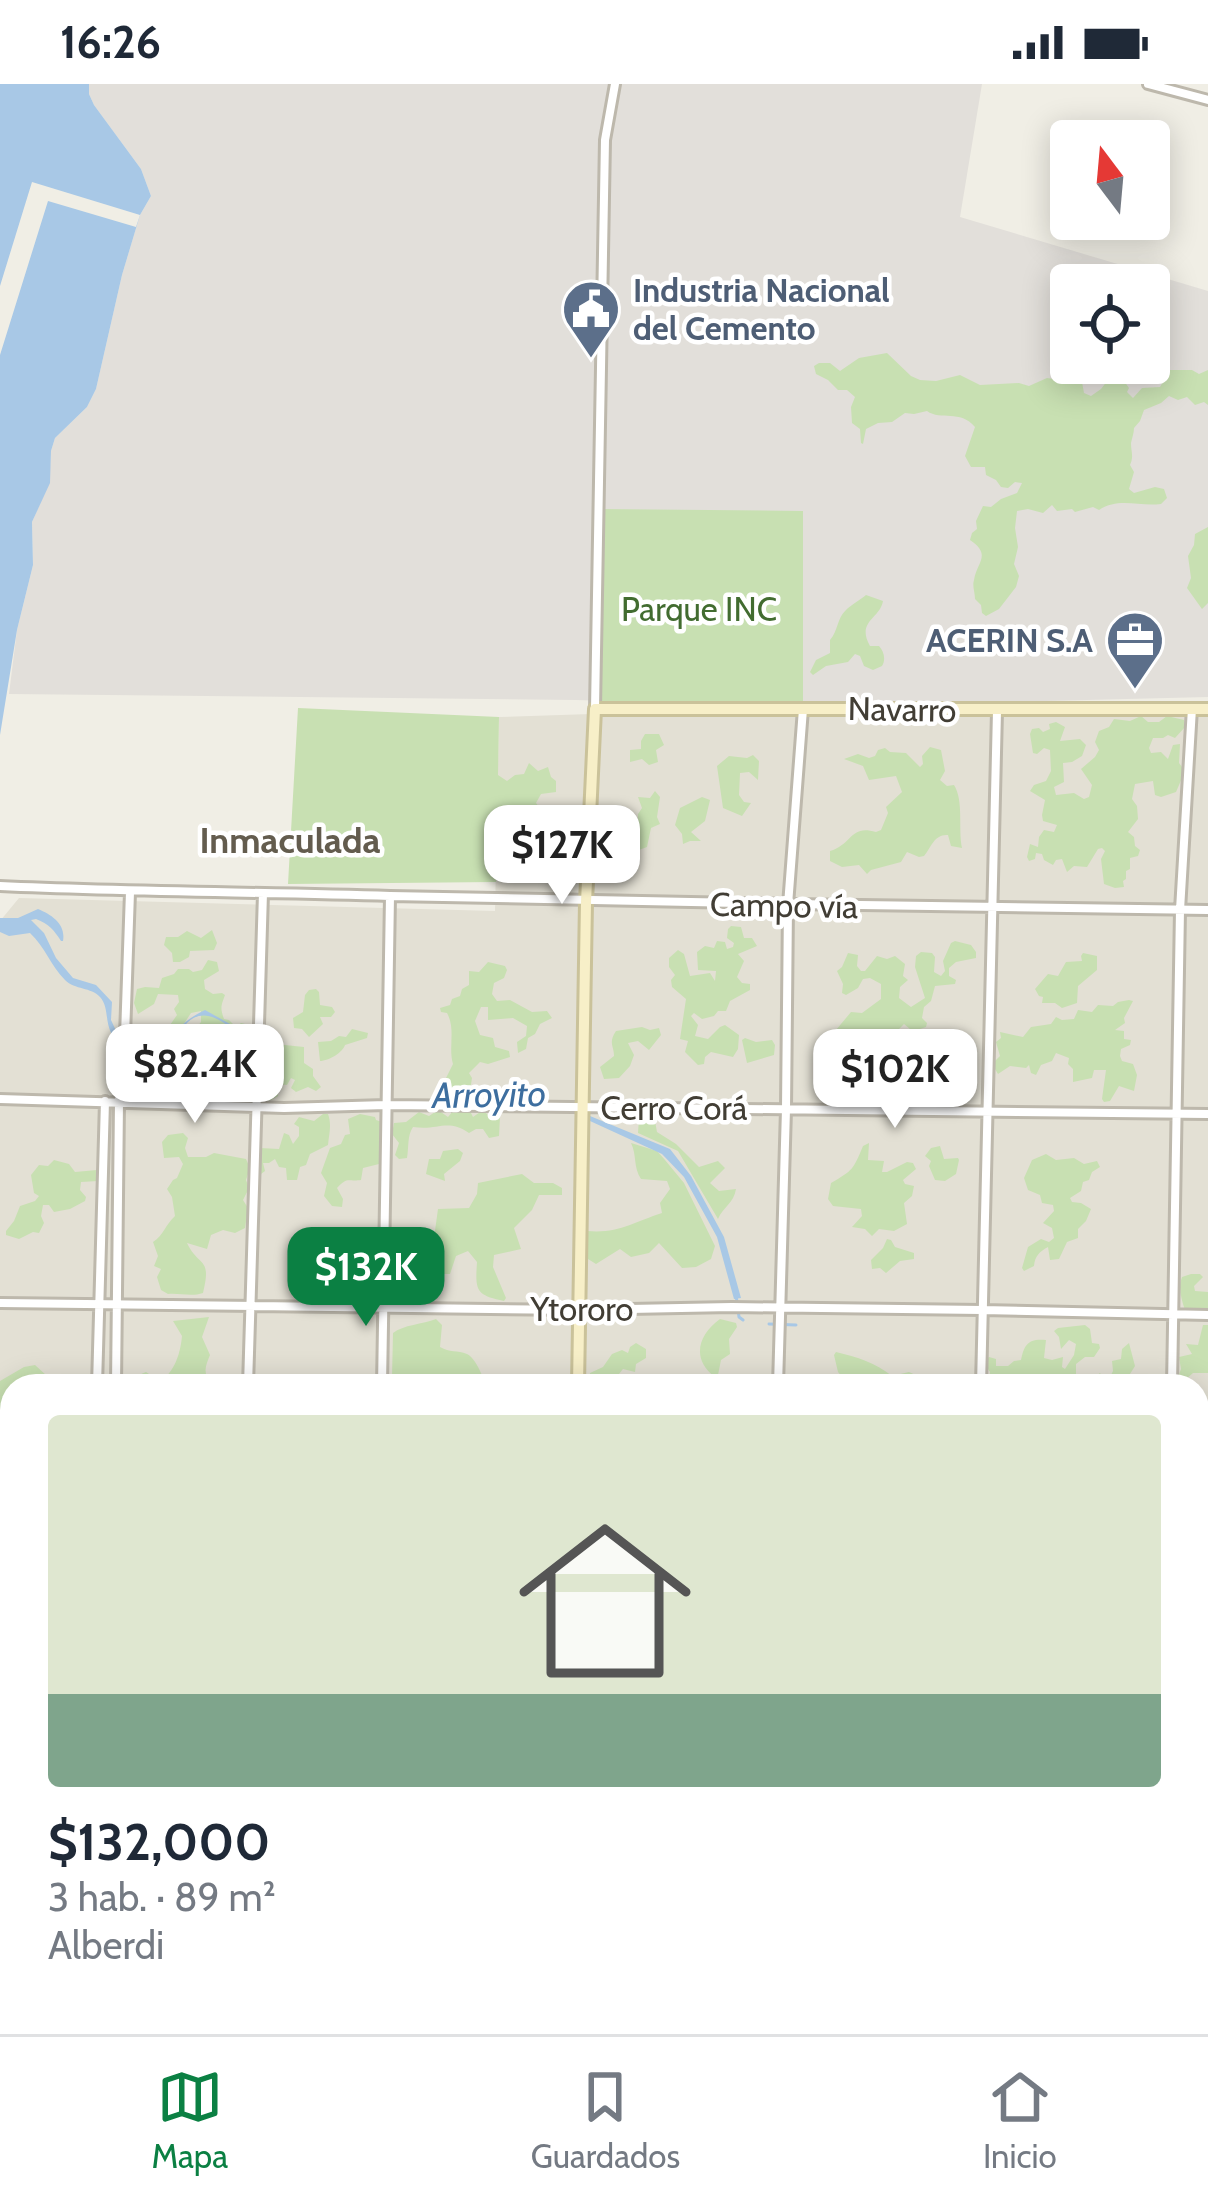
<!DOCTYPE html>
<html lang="es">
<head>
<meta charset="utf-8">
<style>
  :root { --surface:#fff; --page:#f2f2f3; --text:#1f2937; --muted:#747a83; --line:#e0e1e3; --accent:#0b8043 }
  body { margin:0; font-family:Cabin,sans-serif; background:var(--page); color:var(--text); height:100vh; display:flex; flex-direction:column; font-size:45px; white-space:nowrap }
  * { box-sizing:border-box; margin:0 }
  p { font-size:39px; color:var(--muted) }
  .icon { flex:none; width:66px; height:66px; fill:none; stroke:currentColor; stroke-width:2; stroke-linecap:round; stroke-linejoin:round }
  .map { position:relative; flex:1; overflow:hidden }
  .drawer { position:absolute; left:0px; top:1290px; width:1209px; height:660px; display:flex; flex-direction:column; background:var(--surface); border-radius:36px 36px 0 0; box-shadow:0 6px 30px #0003 }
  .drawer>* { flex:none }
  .needle { width:78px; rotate:344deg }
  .tools { position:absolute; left:1050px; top:36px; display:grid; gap:24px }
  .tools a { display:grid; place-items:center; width:120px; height:120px; border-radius:12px; background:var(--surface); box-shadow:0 6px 30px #0003; font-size:60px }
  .price { position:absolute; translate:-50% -102px; padding:0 27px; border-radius:24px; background:#fff; color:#222; font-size:39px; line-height:78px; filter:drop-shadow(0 3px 6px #0008) }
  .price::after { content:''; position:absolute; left:50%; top:72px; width:36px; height:27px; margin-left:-18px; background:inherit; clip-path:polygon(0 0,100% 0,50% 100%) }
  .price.selected { background:var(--accent); color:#fff }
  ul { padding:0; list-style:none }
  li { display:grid; align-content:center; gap:24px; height:636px; padding:0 48px }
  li+li { border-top:3px solid var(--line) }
  li span { display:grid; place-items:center; height:372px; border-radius:12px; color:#555 }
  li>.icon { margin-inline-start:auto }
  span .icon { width:216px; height:216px; fill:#fffc; stroke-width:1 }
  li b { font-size:51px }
  .status { display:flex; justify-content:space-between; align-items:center; height:84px; padding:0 60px; background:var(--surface); direction:ltr }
  .status svg { height:33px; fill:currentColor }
  .dock { display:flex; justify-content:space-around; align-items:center; height:168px; border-top:3px solid var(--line); background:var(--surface); font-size:33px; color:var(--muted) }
  .dock a { display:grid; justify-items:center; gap:6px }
  .dock .selected { color:var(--accent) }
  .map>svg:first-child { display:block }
</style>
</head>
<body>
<div class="status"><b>16:26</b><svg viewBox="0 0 49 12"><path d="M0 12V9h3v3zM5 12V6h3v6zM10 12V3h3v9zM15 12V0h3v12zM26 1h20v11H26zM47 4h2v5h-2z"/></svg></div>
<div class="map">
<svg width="1208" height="1950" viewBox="0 0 1208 1950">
  <rect width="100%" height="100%" fill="#f0eee5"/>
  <!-- residential -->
  <path fill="#e3e0d4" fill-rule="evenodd" d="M803,623L1208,628V1950H0V837L19,814L495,827L499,633ZM12,1302H1197V1938H12Z"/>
  <!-- industrial -->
  <path fill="#e2dfda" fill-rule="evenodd" d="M89,0H982L960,133L1208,207V613L803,623L576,616L9,610L17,546L33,481L32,438L49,399L51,367L55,354L87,323L96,305L122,191L140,131L151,112L141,85L94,21L89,10ZM1071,201H1149V279H1071Z"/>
  <!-- green -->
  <path fill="#c8e0b2" d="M887,269L911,292L920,296L936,297L960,291L980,301L1019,299L1029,302L1047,294L1067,297L1076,295L1082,298L1084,309L1091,312L1101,305L1111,292L1124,297L1129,304L1127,308L1133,314L1142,304L1160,303L1170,286H1192L1199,290L1208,286V321L1204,318L1195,321L1187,313L1178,316L1169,312L1161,319L1144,326L1140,337L1134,344C1134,349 1132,354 1131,359C1131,368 1134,372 1130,381L1134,388L1129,405L1134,409L1155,403L1164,405L1167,414L1161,420C1139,423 1119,413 1099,426L1093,423L1075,428L1072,425L1057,427L1052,421L1043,429L1028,425L1017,427L1015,444L1018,463L1014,480L1019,492L1016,503L999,525L986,532L982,529L981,521L975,515C975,508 972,502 974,496C977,478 992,471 970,456L972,449L977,445L976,437L983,422L991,423L1001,415L1017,409L1022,399L1015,398L1008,404L1001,403L996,396L986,391L985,383H971L965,372L975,343C960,325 941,337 927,327L914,330L905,329L892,338L878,339L866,345L863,360L861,359L860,345L852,339L851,323L855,313L847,306H838L828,296L816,290L814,282L819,279H830L840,287L859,274Z
    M597,425L803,427V623L595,625Z
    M1208,443V519L1202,525L1187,504L1191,494L1188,472L1194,461L1195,450Z
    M866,511L883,517C880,535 856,537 870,562H879C884,567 886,576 882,582L873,586L864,582L860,572L855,570L848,578L826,582L813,591L810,588L816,576L830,569V556C838,547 837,534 846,526C850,522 861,515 866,511Z
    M298,624L499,633L498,691L507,697L515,691L524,690L529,679L538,687L548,683L551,693L556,697V708L541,710L536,719L546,732L534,750L529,777L514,784L509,777L497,775L496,798L288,800Z
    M1141,632L1148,638H1159L1167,632L1184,636L1185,643L1175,654L1168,651L1163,654H1153L1149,664L1151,669L1161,668L1168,675L1173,661L1180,660L1179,679L1185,687L1176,708L1161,713L1155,711L1153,697L1135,700L1132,715L1137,722L1138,735L1128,748L1134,753L1135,762L1140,766L1138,772L1130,774V785L1126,787V795L1123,797L1124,803L1115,804L1104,800L1101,775L1105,767L1102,764L1098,765L1087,783L1074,782L1067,788L1062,775L1056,776L1053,781L1044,776L1042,770L1036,769L1035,775L1029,777L1027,773L1030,760L1038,763L1039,753L1044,746L1054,748L1057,741L1043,737L1042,731L1045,716L1030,707L1034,701L1046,697L1051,687L1050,666L1044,664L1037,670L1033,669L1030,650L1032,645L1039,644L1043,648L1050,645L1049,640L1056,638L1065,643L1060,657L1080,655L1086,661L1082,672L1072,678L1063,679L1064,698L1054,703L1056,711L1074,709L1084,715L1089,713L1092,701L1081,685L1095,673L1099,666L1095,658L1099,647L1109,643L1114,635L1130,637Z
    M645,650H659L664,661L656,666L658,678L649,681L642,675L630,678V666L641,665V657Z
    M930,663L941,666L945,687L940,696L947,702L954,701C964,717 958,744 962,764L951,762L948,751C934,750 931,764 924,772L919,773L907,768L901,778L871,786L867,790L859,781L842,783L830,777V767C853,760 850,740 876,748L881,746L888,729L886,723L902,708L896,692L869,696L863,682L844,675L858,670L869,674L875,672L878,666L885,664L890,668L906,669L920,683L923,680L922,672Z
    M753,671L759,677L758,696L749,688L740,689L739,711L744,718L751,719L742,732L723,724L717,682L729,672L747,674Z
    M655,707L660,713L657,733L660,740L651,744L647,763L636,767L638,730L642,724L638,713L650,714Z
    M702,713L710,716L705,737L691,748L701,757H690L683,760L682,750L675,741L680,724Z
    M731,842L741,843L744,854H752L757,862L738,870L744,877L737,893L742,899L750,900V906L730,917L726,927H718L714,932L702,935L694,929L691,932L698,941L695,952L708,955L720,943L725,941L739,951L738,965L733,973L711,968L705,973L704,980L698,981L685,968L688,957L680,955L686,915L672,903L671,896L675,891L669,883V874L678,866L684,870L690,892L710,889L715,897L716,887L698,886L697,868L705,862L714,864L717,857L725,858L727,865L733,863L734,859L727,854L728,845Z
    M212,846L217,859L214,866L190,867L189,873L180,878H173L172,869L164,861L166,853H178L187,847L201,854Z
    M955,857L971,861L976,868V874L956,878L949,884V892L956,896L955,900L935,902L931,917L924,923L922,934L927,939L926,943L920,945L917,951L904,940L893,951L896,963L895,970L879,979L877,973L884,968L886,962L881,955L876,956L873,970L856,976L855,987L849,993L843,992C838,979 848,967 844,954L837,950L836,946L851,928L862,929L881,915V900L870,894L863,895L858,904L846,911L842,909L843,900L837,887L842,883L848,869L858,871L857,882L861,887H865L877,872L887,875L895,872L905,880L903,892L908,896L900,903L899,914L911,923L925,914L915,883L916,872L921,868L932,869L935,873L934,888L941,892L945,887L943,877L951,859Z
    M1083,869L1097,872V886L1078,902L1077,919L1062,924L1055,919H1042L1043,913L1039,912L1035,905L1048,890L1058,892L1066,878L1082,877L1081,872Z
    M208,876L217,878L219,887L204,896L205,905L213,910L222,909L225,911C221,922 220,924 224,935L229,936L236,943L241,939L253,942L254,950L248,955L254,965L249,971L253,979L251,986L253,994L245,1005L241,1001L243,994L241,989L232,987L228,990V1006L219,1015L200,1017L201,1002L209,1000L211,1007L221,1003L218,996L222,968L219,963L210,964L205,951L192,955L189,953L201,938V927L191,929L178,949L172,953L168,951L170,941L177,931L174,925L179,918L178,911L158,910L154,920L138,930L134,919L137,905L145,903L159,904L162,894L174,890L178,885H189L193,888L202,886Z
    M488,878L505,882L507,886L504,894L494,899L492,910L497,917L510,916L532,928L547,927L552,934L540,940L535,950L528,954L526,965L518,969L517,958L526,952L527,942L513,934L488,936V923H481L475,937L480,951L493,954L495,963L509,967L510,973L488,980L480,978L469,989L472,994L469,1013L444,1017L441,1013L447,1004L445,996L453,980C448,964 456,945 447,929L441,928L440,924L450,921L452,915L460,912L462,905L469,901V887L479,888Z
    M316,905L319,908L320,921L332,923L335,928L331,933H320L323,940L309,953L302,945L294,944L293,934L303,928L305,911L309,906Z
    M1129,916L1133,917L1124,934L1125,939L1115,946L1124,947V955L1131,956L1130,961L1121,965L1120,972L1122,977L1133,980L1137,991L1134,1007L1119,1002L1110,1017L1104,1018L1102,1015L1106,986H1094L1092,994L1073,998V985L1068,980L1069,974L1056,969L1052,977L1041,981L1036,991L1031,989L1029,981L1026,984L1010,982L998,990L992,980L1000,972L996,958L1001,954L1000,948L1023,953L1031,943L1051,940L1056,933L1062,936L1074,935L1078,926L1092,928L1098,921L1113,922L1118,918Z
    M642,943L650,946L659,944L661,951L649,966L638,957L628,959L634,971L630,982L619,994L604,995L600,983L614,972C614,962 608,959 616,947Z
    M352,945L368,949L367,954L345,961C343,968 329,977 320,977L318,958L331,957L339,952L346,953Z
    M745,954L756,958L772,956L775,961L774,971L747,979L742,956Z
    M271,955L275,960L304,963V979L313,985V992L321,1003L316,1007L308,1003L296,1008L291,1004L295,996L291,994L287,1001L278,1000V1012L269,1017L261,1013C258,995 266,979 262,960Z
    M930,963L938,965L935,975L942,976L947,971L951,974V998L958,1001V1011L961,1014L956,1018L941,1019L938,1012L931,1010L938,999L934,986L917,982L920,971Z
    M143,973L153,976L152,987L138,994L142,1008L139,1014L127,1016C122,1005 120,1000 128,989V983L139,978Z
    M469,1025L473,1033L483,1026L488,1031L495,1029L500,1033L499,1052L489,1054L483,1045H476L469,1049C447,1034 438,1047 413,1043C407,1052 409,1063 407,1074L399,1075L395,1071L399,1059L392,1050L394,1039L406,1038L419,1028L429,1032L438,1026L448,1033L453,1027Z
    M323,1030H328C332,1041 329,1050 328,1061L310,1070L306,1081L300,1083L297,1096H287L286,1084L279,1083L275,1075L269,1079H263L265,1087L261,1090L258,1073L260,1064L279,1065L284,1049L289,1051L293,1060L299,1052V1043L294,1040L299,1033L314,1037Z
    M360,1030L375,1033L376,1036L382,1038L383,1079L363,1084L361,1096C347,1098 348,1092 337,1104L343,1115L342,1123L332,1122L324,1112L327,1099L321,1089L330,1064L341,1060L345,1051L350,1050L348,1035Z
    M639,1034L655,1037L657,1048L676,1060L699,1083L718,1077L725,1084L710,1099L719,1107L736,1105C734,1119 723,1123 718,1135L678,1067L638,1049Z
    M183,1049L188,1054L185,1064L188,1073H206L214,1069L246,1075L250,1084L246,1096L249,1104L243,1116L248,1124L245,1144L235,1149L223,1146L211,1151L207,1165L187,1159C199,1184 212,1172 203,1209C192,1213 180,1209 168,1210L161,1206L157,1193L161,1185L154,1182L158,1172L153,1158C164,1151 165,1141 175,1132L172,1113L167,1105L173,1096L177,1094L183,1080L179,1073L164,1074L162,1058L168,1051Z
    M631,1059L657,1067L665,1076L684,1099L715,1162L711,1175L696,1183L682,1184L659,1159L649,1169L631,1173L620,1165L596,1180L588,1175L584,1165L587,1147C618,1150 634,1138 662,1129L660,1119L670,1105L667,1097L641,1095C633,1083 637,1071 631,1059Z
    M869,1059L868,1076L884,1077L882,1088H887L907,1078L913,1079L916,1085L903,1096L905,1100L914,1102L912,1112L904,1119L907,1140L894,1147L879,1145L872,1152L865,1145L852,1143L862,1132L861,1125L833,1122L828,1115L831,1099C853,1086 853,1086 863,1062Z
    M940,1062L944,1075L958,1074L959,1076L956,1090L945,1097L935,1096L929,1082L931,1077L925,1072L931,1064Z
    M458,1065L463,1069L460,1077L444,1090L445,1097L426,1090L429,1075H440L443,1067Z
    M1046,1070L1056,1076L1074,1074L1084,1080L1097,1077L1100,1083L1092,1088L1089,1096L1083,1098L1081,1107L1070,1114L1072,1118L1081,1119L1091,1125L1086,1137L1078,1145V1154L1067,1158L1059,1175L1050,1176L1048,1163C1039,1168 1035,1172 1034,1182L1024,1187L1022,1184L1028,1163L1041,1155L1049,1158L1054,1154L1052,1144L1043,1139L1054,1127L1053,1121L1042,1119L1040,1111L1028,1106L1024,1094L1032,1076Z
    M54,1076L69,1080L75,1088L97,1086L101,1094L98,1097L81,1098L80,1106L86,1113L85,1117L70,1125L54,1128L49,1121H43L41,1132L44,1139L39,1149L33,1148L19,1155L6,1151V1147L14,1137L20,1122L35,1117L39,1112L34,1109L31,1091L39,1081L48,1082Z
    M522,1090L534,1099H553L562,1104V1111H539L532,1126L514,1144L521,1165L494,1171L493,1183L506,1214L504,1217C476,1211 475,1207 477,1178L468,1167L456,1172L450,1190H436L434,1187L438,1177L425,1170L423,1163L434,1154L438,1125L469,1124L477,1110L478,1099Z
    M349,1144L357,1149L355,1162L375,1174V1185C364,1186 350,1180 335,1181L329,1177L327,1168L343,1154L345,1145Z
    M887,1155L891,1156L895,1163L914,1169V1175L900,1177L886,1189L880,1184L872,1185L871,1176L883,1164Z
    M400,1158L402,1164L399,1170C405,1185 401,1200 400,1216L392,1210L389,1200L393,1186L390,1165Z
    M1191,1190H1200L1203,1193L1194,1202L1195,1207L1208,1208V1224L1202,1229L1185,1226C1181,1214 1178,1204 1182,1193Z
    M209,1233L202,1253L210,1271C206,1281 202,1289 211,1298L234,1302H135L134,1293L146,1288L152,1292L155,1301C173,1291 180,1273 182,1252L173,1237Z
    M436,1235L442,1241L440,1263C450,1269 457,1266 467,1270C477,1275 483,1295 487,1302H404L392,1293L393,1249C403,1241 423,1240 436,1235Z
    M720,1235L736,1239L737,1243L729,1255L730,1270L721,1276L718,1291L715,1293C691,1275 698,1251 720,1235Z
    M1085,1241L1090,1245L1092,1259L1099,1260L1100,1264L1094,1273H1085L1076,1280V1295H1091L1100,1289L1105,1296L1109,1295L1113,1287L1112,1277L1121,1275L1122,1265L1129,1259L1135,1282L1130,1290L1129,1302H988L990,1288L984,1279L989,1273L996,1275V1282H1008L1014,1277L1021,1276C1024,1261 1028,1254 1046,1256L1044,1274L1052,1276L1063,1273L1062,1283L1065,1285L1074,1271L1076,1260L1069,1256L1061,1265L1059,1253L1054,1247L1058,1244Z
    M1203,1241H1208V1289H1193L1185,1296L1180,1297L1178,1293L1181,1285L1179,1273L1192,1270L1186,1260L1198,1261Z
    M636,1259L646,1265V1274L636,1280L635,1288L623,1285L615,1295L617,1298L629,1291L639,1293L641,1302H588L590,1289L603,1283L612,1270L622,1266L628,1269L630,1263Z
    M836,1268C857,1273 876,1279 892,1292L909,1288L922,1294L925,1302H867L858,1292L843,1294L838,1288L834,1271Z
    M35,1281L58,1302H12V1358L0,1355V1297L24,1283Z
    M12,1433V1545L0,1544V1434Z
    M1197,1915L1205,1917L1208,1937L1204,1950L1196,1946L1195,1950H1169L1184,1938H1197Z
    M707,1938L735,1940L756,1938L749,1950H698Z
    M878,1938L921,1940L924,1950H874L875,1939Z"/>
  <!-- water -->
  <path fill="#a8c8e6" d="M0,0H89V10L94,21L141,85L151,112L140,131L122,191L96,305L87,323L55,354L51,367L50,399L32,438L33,481L17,546L0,651Z
    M38,825C52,831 66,840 63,857H61C54,846 49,840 36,835L31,836L44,849L56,874L73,894L96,901L112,918L111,936L118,951V958C102,943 111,925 100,913C91,903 75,906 65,896C51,882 45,863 30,849L9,852L0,848V834H18Z
    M205,926L239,945L254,986L243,973L239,951C225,939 206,922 188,938C181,944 180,955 170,959C159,964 143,961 131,959V955C178,963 170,942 205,926Z
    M590,1032L670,1065L691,1092L724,1153L741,1214L734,1215L717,1153L684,1093L662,1070L590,1037Z"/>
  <!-- pier -->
  <path fill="#f0eee5" d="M32,98L140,131L136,143L48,117L0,271V202Z"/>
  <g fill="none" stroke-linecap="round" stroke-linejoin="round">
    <!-- stream -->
    <path stroke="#a8c8e6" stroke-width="3" d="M736,1211L739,1233L743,1236
      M769,1240L796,1241"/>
    <!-- street casing -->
    <g stroke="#bdb8ac" stroke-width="14">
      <path id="street" d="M1148,0L1208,16
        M595,625L605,56L615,0
        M0,802C130,808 260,808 390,812C663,819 935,822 1208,826
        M0,1015L284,1024L386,1021L1208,1030
        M0,1219L578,1226L732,1223L982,1226L1208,1231
        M97,1302L105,1017
        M116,1302L119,1018L125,952L130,808
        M248,1302L263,809
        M382,1302L390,812
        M778,1302L786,1025L788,821L803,625
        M981,1302L997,627
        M1172,1302L1180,826L1192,624
        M0,1419H12
        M1197,1426H1208
        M0,1552H12
        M1197,1566H1208
        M82,1950V1938
        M96,1950V1938
        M229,1950V1938
        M363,1950L364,1938
        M760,1950V1938
        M962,1950V1938
        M1154,1950V1938"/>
    </g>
    <!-- secondary casing -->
    <g stroke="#cac29a" stroke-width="16">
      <path id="secondary" d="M578,1302L586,818L595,625H1208
        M0,1690H12
        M1197,1699H1208
        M0,1889H12
        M1197,1899H1208
        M559,1950L560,1938"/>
    </g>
    <!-- street -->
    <use href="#street" stroke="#fff" stroke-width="8"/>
    <!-- secondary -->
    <use href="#secondary" stroke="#f7efc8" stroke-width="10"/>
  </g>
  <!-- icons -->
  <defs>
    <g id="civic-pin" transform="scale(3)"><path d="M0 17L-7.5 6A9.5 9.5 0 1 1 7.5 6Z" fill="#5c6f8a" stroke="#fff"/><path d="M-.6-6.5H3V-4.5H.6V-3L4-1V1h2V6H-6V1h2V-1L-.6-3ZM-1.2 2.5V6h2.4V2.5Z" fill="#fff"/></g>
    <g id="office-pin" transform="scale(3)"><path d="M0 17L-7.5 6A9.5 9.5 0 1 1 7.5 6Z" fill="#5c6f8a" stroke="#fff"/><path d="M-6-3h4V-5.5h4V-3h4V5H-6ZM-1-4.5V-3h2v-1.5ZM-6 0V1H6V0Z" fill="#fff"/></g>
  </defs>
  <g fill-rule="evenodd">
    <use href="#civic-pin" x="591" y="225"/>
    <use href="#office-pin" x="1135" y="556"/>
  </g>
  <g text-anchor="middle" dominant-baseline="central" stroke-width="9" stroke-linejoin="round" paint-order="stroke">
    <!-- service labels -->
    <g font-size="33" font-weight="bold" fill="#4e5e75" stroke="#fff" text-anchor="start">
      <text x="633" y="206">Industria Nacional<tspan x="633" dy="38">del Cemento</tspan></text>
      <text x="1093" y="556" text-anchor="end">ACERIN S.A</text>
    </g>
    <!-- park labels -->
    <g font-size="33" fill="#426c30" stroke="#fff">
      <text x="699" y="525">Parque INC</text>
    </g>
    <!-- street labels -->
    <g font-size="33" fill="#423e35" stroke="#fff">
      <text transform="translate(902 625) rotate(1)">Navarro</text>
      <text transform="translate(784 821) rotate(1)">Campo vía</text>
      <text x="674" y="1024">Cerro Corá</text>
      <text x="582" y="1225">Ytororo</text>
    </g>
    <!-- neighbourhood labels -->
    <g font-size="36" font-weight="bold" fill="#635c4e" stroke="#fff">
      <text x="290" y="756">Inmaculada</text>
    </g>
    <!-- water labels -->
    <g font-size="36" font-style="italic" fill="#3d6e9f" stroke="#fff">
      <text transform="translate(489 1010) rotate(-1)">Arroyito</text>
    </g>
  </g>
</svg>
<div class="tools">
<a><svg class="needle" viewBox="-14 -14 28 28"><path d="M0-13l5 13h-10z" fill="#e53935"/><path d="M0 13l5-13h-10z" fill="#747a83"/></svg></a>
<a><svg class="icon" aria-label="locate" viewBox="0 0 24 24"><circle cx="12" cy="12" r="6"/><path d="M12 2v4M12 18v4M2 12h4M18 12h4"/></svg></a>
</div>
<b class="price" style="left:562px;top:823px">$127K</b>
<b class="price" style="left:195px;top:1042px">$82.4K</b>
<b class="price" style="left:895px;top:1047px">$102K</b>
<b class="price selected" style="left:366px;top:1245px">$132K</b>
<section class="drawer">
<ul>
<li><span style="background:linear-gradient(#dfe7d0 75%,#7fa58c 0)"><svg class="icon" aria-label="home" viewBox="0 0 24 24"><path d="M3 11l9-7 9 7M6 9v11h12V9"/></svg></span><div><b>$132,000</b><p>3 hab. · 89 m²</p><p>Alberdi</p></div></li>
</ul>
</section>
</div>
<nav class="dock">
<a class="selected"><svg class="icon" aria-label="map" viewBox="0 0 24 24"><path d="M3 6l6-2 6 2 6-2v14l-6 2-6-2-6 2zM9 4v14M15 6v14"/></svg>Mapa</a>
<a><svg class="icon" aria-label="saved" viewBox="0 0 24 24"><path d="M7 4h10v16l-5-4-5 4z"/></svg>Guardados</a>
<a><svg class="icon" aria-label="home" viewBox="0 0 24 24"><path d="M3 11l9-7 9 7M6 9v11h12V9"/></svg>Inicio</a>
</nav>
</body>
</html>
